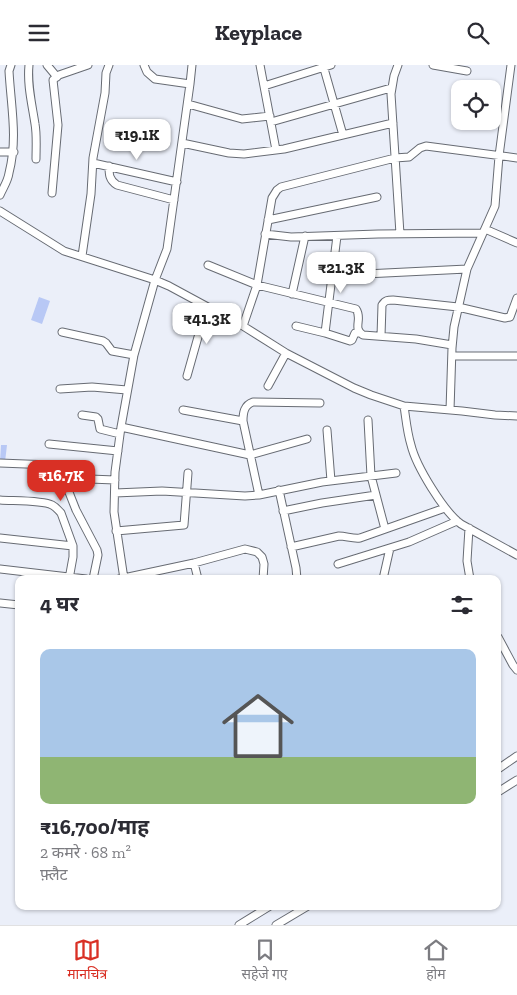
<!DOCTYPE html>
<html lang="hi">
<head>
<meta charset="utf-8">
<style>
  :root { --surface:#fff; --page:#f2f2f3; --text:#2b2b33; --muted:#7c7c81; --line:#e1e1e2; --accent:#d93025 }
  body { margin:0; font-family:"Zilla Slab","Noto Sans Devanagari",serif; background:var(--page); color:var(--text); height:100vh; display:flex; flex-direction:column; font-size:19px; white-space:nowrap }
  * { box-sizing:border-box; margin:0 }
  p { font-size:16px; color:var(--muted) }
  .icon { flex:none; width:28px; height:28px; fill:none; stroke:currentColor; stroke-width:2; stroke-linecap:round; stroke-linejoin:round }
  .map { position:relative; flex:1; overflow:hidden }
  .side { position:absolute; left:15px; top:510px; width:486px; height:335px; display:flex; flex-direction:column; background:var(--surface); border-radius:10px; box-shadow:0 1px 4px #0004 }
  .side>* { flex:none }
  .controls { position:absolute; left:451px; top:15px; display:grid; gap:10px }
  .controls a { display:grid; place-items:center; width:50px; height:50px; border-radius:10px; background:var(--surface); box-shadow:0 1px 4px #0004; font-size:25px }
  .price { position:absolute; translate:-50% -42px; padding:0 11px; border-radius:10px; background:#fff; color:#222; font-size:16px; line-height:32px; filter:drop-shadow(0 1px 2px #0008) }
  .price::after { content:''; position:absolute; left:50%; top:30px; width:15px; height:11px; margin-left:-8px; background:inherit; clip-path:polygon(0 0,100% 0,50% 100%) }
  .price.current { background:var(--accent); color:#fff }
  ul { padding:0; list-style:none }
  li { display:grid; align-content:center; gap:10px; height:265px; padding:0 25px }
  li+li { border-top:1px solid var(--line) }
  li span { display:grid; place-items:center; height:155px; border-radius:10px; color:#555 }
  li>.icon { margin-inline-start:auto }
  span .icon { width:90px; height:90px; fill:#fffc; stroke-width:1 }
  li b { font-size:21px }
  h2 { display:flex; justify-content:space-between; align-items:center; height:60px; padding:0 25px; font-size:21px }
  header { display:flex; justify-content:space-between; align-items:center; height:65px; padding:0 25px; background:var(--surface); font-size:22px; font-weight:800 }
  .tabs { display:flex; justify-content:space-around; align-items:center; height:70px; border-top:1px solid var(--line); background:var(--surface); font-size:14px; color:var(--muted) }
  .tabs a { display:grid; justify-items:center; gap:2px }
  .tabs .current { color:var(--accent) }
  .map>svg:first-child { display:block }
</style>
</head>
<body>
<header><svg class="icon" aria-label="menu" viewBox="0 0 24 24"><path d="M4 6h16M4 12h16M4 18h16"/></svg>Keyplace<svg class="icon" aria-label="search" viewBox="0 0 24 24"><circle cx="10" cy="10" r="6"/><path d="M15 15l6 6"/></svg></header>
<div class="map">
<svg width="517" height="860" viewBox="0 0 517 860">
  <rect width="100%" height="100%" fill="#ebeff9"/>
  <!-- building -->
  <path fill="#b8c8f5" d="M39,232L50,236L42,259L31,255Z
    M1,380H7L5,397H0Z
    M40,403L48,405L46,421L38,420Z"/>
  <g fill="none" stroke-linecap="round" stroke-linejoin="round">
    <!-- minor casing -->
    <g stroke="#676b73" stroke-width="9">
      <path id="minor" d="M29,0C27,20 32,39 35,59C37,70 36,83 36,94
        M47,0L57,12
        M144,0L147,7L155,14L190,19
        M260,0L276,85
        M323,0L343,70
        M398,0L394,11L391,29L400,169
        M433,0L467,6
        M264,21L331,0
        M188,39L242,54L270,51
        M271,57L391,23
        M182,78L229,88L244,89L284,84L393,58
        M0,87H14
        M93,98L177,117
        M109,101C109,109 109,115 117,120L174,135
        M52,128L58,60L53,15L59,10L88,0
        M0,130C3,123 8,116 9,108C18,73 11,42 9,6L11,0
        M0,146L64,186L155,215L169,221L243,261L286,288L354,323L371,330L404,341L462,346L495,350L517,351
        M268,155L377,132
        M485,164L517,178
        M265,169L291,172L378,169L483,168
        M82,191L91,129L93,93L105,28L106,8L109,0
        M208,200L257,220L356,244C363,254 352,263 363,270L416,274L452,280
        M365,209L467,204
        M292,229L305,171
        M243,261L257,220L272,133L277,125L281,122L395,93L409,92L420,83L426,81L517,93
        M296,261L325,268L350,276L352,275L355,268H359
        M62,267L103,276L106,278L112,286L134,290
        M325,268L337,171
        M381,271L382,240C385,235 388,235 393,235L458,242L505,253L510,252L517,233
        M452,291H517
        M187,311L198,272L209,243
        M268,321L286,288
        M60,324L92,322L127,325
        M404,341C406,354 407,367 411,380C416,401 444,447 461,459L517,490
        M183,345L243,356
        M450,345L452,283L454,262L467,204L495,141L499,91L511,0
        M82,350L96,352L98,354L100,364L120,369
        M368,355L371,411L385,464
        M121,362L250,390L307,374
        M327,365L331,416
        M49,379L118,386
        M0,398L51,400L57,403L61,407L76,445L97,485L98,490L93,514
        M64,413L115,415
        M279,425L296,503L297,514
        M115,428L162,426L245,431L259,430L322,417L396,408
        M259,430L243,356C243,348 244,340 253,337L320,338
        M0,435C12,436 42,435 52,440C56,442 58,445 61,448L73,481V492L69,514
        M283,446L322,438L376,430
        M469,463L467,496L470,514
        M116,466L184,460L188,408
        M0,473L73,481
        M291,482L339,471C346,471 353,474 360,473L445,443
        M194,498L198,514
        M338,499L409,477L457,456
        M0,504L86,514
        M119,514L194,498L245,484L257,487L262,492L264,499L263,514
        M124,514L114,447L115,407L121,362L134,290L155,215L167,184L190,19L192,0
        M383,514L390,483
        M0,538L19,540
        M498,572L513,600L517,605
        M498,704L517,691
        M498,727L517,715
        M239,860L270,841
        M276,860L308,841"/>
    </g>
    <!-- minor -->
    <use href="#minor" stroke="#fff" stroke-width="7"/>
  </g>
</svg>
<div class="controls">
<a><svg class="icon" aria-label="locate" viewBox="0 0 24 24"><circle cx="12" cy="12" r="6"/><path d="M12 2v4M12 18v4M2 12h4M18 12h4"/></svg></a>
</div>
<b class="price" style="left:137px;top:96px">₹19.1K</b>
<b class="price" style="left:341px;top:229px">₹21.3K</b>
<b class="price" style="left:207px;top:280px">₹41.3K</b>
<b class="price current" style="left:61px;top:437px">₹16.7K</b>
<section class="side">
<h2>4 घर<svg class="icon" aria-label="filters" viewBox="0 0 24 24"><path d="M4 7h16M4 17h16"/><circle cx="9" cy="7" r="2"/><circle cx="15" cy="17" r="2"/></svg></h2>
<ul>
<li><span style="background:linear-gradient(#a9c7e8 70%,#8fb573 0)"><svg class="icon" aria-label="home" viewBox="0 0 24 24"><path d="M3 11l9-7 9 7M6 9v11h12V9"/></svg></span><div><b>₹16,700/माह</b><p>2 कमरे · 68 m²</p><p>फ़्लैट</p></div></li>
</ul>
</section>
</div>
<nav class="tabs">
<a class="current"><svg class="icon" aria-label="map" viewBox="0 0 24 24"><path d="M3 6l6-2 6 2 6-2v14l-6 2-6-2-6 2zM9 4v14M15 6v14"/></svg>मानचित्र</a>
<a><svg class="icon" aria-label="saved" viewBox="0 0 24 24"><path d="M7 4h10v16l-5-4-5 4z"/></svg>सहेजे गए</a>
<a><svg class="icon" aria-label="home" viewBox="0 0 24 24"><path d="M3 11l9-7 9 7M6 9v11h12V9"/></svg>होम</a>
</nav>
</body>
</html>
